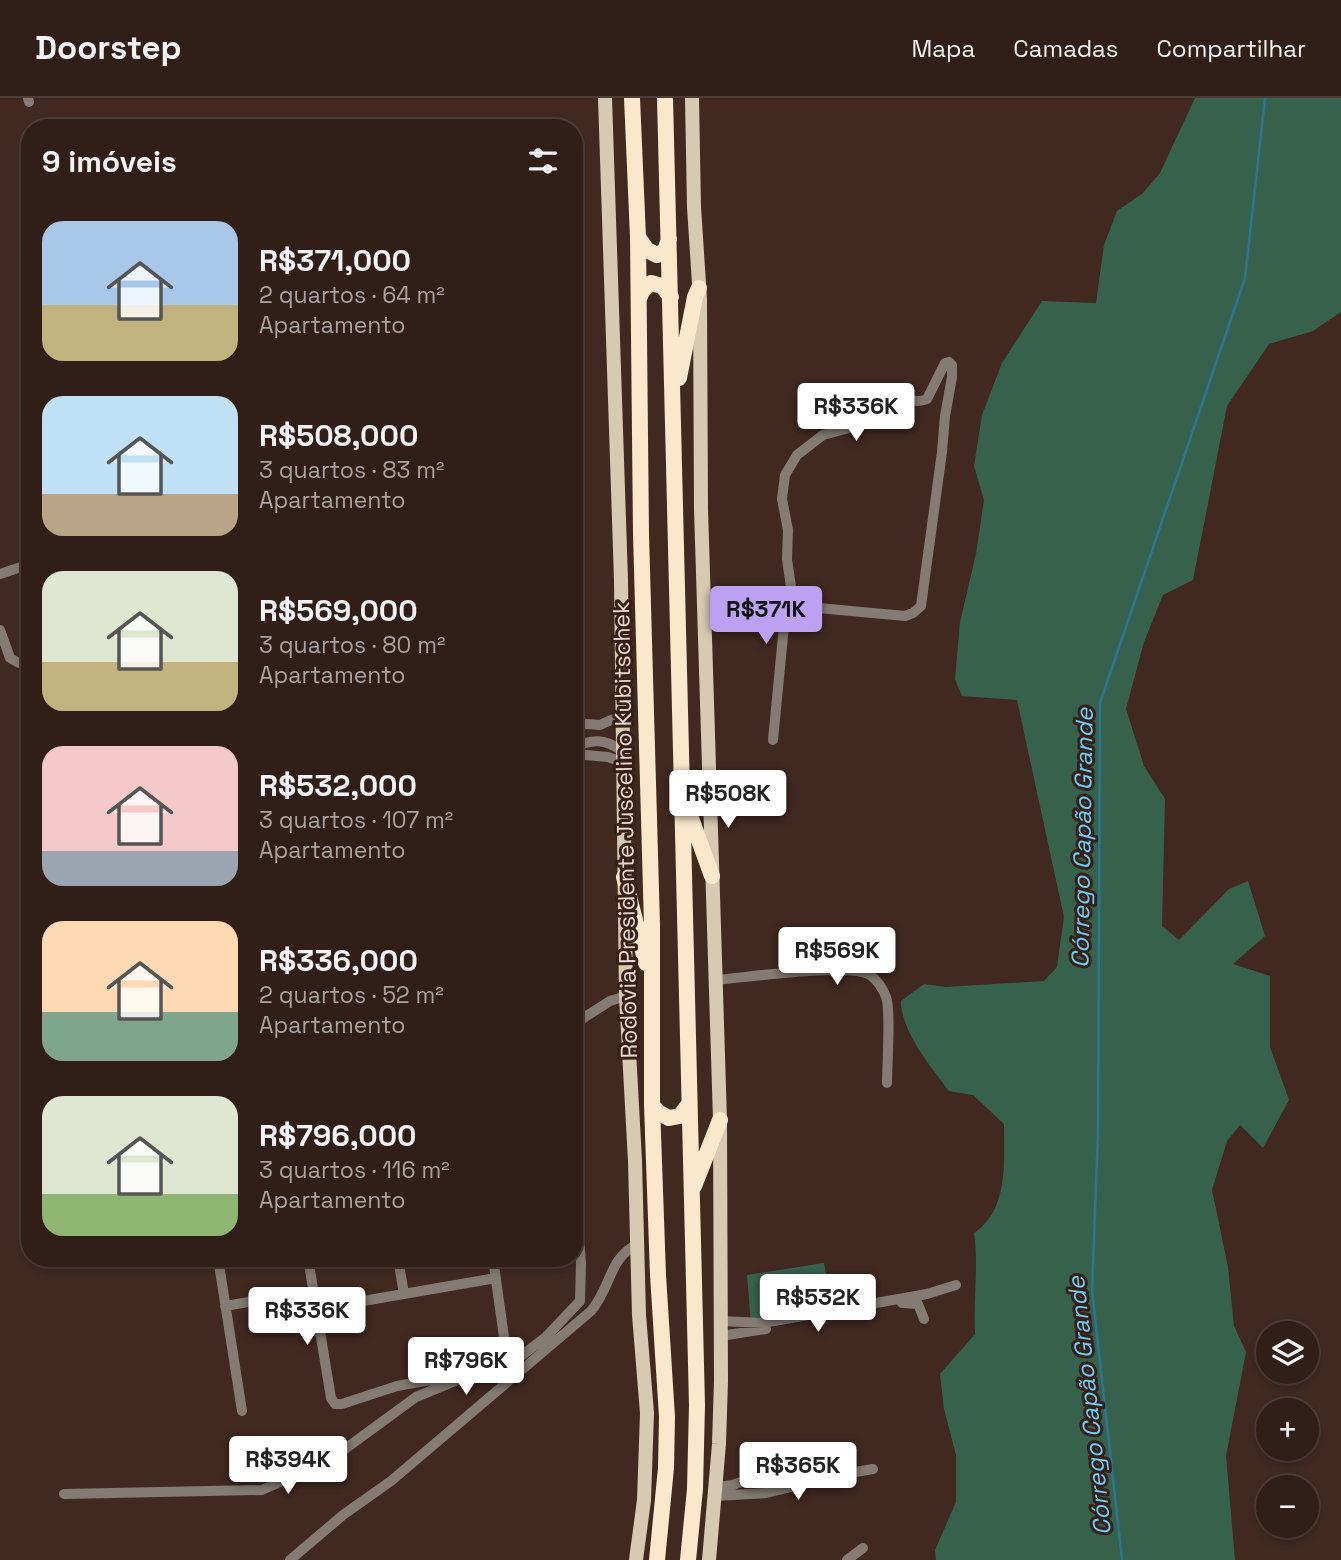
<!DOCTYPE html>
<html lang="pt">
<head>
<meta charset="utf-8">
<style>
  :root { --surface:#311f17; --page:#3d2c24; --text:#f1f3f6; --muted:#a8a2a1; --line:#4c3d36; --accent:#bca0f2 }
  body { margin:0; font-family:"Space Grotesk",sans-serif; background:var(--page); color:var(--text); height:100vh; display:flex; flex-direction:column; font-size:26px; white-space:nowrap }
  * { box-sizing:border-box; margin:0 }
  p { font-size:23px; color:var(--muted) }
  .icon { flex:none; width:38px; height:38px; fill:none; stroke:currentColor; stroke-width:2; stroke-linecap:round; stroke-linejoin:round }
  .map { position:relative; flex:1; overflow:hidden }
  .drawer { position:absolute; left:21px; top:21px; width:562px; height:1148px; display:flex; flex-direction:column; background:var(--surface); border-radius:28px; box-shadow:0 4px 10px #0003,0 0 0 2px var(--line) }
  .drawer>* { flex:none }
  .tools { position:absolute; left:1256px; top:1223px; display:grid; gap:14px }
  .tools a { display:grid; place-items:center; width:63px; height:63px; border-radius:50%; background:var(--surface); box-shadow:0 4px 10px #0003,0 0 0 2px var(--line); font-size:35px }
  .price { position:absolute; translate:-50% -60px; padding:0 16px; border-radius:7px; background:#fff; color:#222; font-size:23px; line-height:46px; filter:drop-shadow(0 2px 4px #0008) }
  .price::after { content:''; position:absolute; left:50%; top:42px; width:21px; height:16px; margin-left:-10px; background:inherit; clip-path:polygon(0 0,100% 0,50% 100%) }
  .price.active { background:var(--accent); color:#111 }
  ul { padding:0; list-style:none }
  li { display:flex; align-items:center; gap:21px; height:175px; padding:0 21px }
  li span { display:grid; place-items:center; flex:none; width:196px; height:140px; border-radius:21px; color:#555 }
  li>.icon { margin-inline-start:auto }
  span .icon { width:84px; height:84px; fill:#fffc; stroke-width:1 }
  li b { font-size:30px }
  h2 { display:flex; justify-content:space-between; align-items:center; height:84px; padding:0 21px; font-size:30px }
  header { display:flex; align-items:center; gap:42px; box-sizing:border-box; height:98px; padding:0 35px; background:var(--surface); border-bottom:2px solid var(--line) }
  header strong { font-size:33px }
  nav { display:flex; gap:38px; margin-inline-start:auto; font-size:24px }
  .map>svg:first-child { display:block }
</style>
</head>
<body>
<header>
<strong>Doorstep</strong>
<nav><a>Mapa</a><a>Camadas</a><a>Compartilhar</a></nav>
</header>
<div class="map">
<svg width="1341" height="1462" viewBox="0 0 1341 1462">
  <rect width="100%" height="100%" fill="#41291f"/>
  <!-- green -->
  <path fill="#36624d" d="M1195,0H1341V214L1313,233L1269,246L1227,308L1193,482L1163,497L1144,544L1126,611L1144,668L1165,701L1162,828L1179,842L1229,791L1248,783L1265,838L1233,866L1270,878V949L1289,1002L1263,1050L1240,1027L1227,1043L1212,1092L1228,1169L1234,1228L1246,1254L1226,1358L1235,1462H936L935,1452L956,1404V1357L944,1311L940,1276L975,1236C973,1202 979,1168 974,1135C1009,1112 1004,1063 1004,1026L973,997L949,993C931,969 901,933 901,903L924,886L946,889L1044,883L1057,869L1064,819L1017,602L962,598L955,581L960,524L976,456L984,402L974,368L982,317L1002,265L1042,203L1096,205L1104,147L1117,113L1143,95L1160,75Z
    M824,1165L833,1214L751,1227L747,1177Z"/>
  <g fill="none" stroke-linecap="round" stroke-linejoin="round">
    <!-- stream -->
    <path stroke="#2b7494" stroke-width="2.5" d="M1122,1462L1092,1193L1098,1034L1100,605L1245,180L1265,0"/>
    <!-- minor -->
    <path stroke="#847c72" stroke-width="10" d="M28,0L29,4
      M949,264L952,267V279L945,318L942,354L921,508L913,515L905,518L786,507L791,489L787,461L788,432L782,401L785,377L797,357L823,337L853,329L864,311L869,293C890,285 907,310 927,301L945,265Z
      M0,476L30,466
      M704,499L786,507L773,642
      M0,532L10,560L19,565L30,562
      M574,625L600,627L622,617
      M574,650C592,640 606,641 622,653
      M574,656L608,659L622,664
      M715,882C744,880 849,864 870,877C877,882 883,891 886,899C891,911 887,968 887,985
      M574,926L610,903L626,898
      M218,1160L242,1313
      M308,1160L331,1300L335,1306H342L397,1288L508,1268L546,1239L580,1203L581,1165L574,1079
      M398,1160L404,1196
      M493,1160L508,1268
      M902,1205L918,1206L924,1221
      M225,1208L314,1193
      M317,1211L496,1180
      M721,1223L763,1225L927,1196L956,1187
      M721,1238L766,1231
      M716,1389L733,1387L788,1366
      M64,1396L262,1392L330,1362L416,1299L455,1283
      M715,1398L766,1395L804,1386L823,1376L838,1377L873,1371
      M290,1462L343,1417L391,1383L591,1213C611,1190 609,1159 638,1146
      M847,1462L863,1450"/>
    <!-- major -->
    <path stroke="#d8c9b3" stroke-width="14" d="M605,0L621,482L626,898L635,1063L639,1217L647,1315L644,1402L636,1462
      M692,0L694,109L700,201L701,411L720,1022L721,1283L719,1346L709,1462"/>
    <!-- highway -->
    <path stroke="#fae7cc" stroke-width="16" d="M632,0L638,139L641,436L652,827V1007L658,1177L667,1319L666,1370L657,1462
      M665,0L697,1307L695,1391L688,1462
      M638,139L647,152L657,157L665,153L669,141
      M639,201L642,193L651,185L662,188L671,199
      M679,280L695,199L699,190
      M688,712L712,778
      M624,779L646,865
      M652,1007L659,1015L669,1020L680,1018L689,1006
      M694,1088L720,1022"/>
  </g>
  <g text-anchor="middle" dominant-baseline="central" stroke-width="6" stroke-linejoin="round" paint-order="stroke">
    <!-- street labels -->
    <g font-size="23" fill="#e7d7d1" stroke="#371f16">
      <text transform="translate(625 732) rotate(-91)">Rodovia Presidente Juscelino Kubitschek</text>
    </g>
    <!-- water labels -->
    <g font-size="24" font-style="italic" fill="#66cdfd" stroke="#371f16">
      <text transform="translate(1082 740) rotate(-89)">Córrego Capão Grande</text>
      <text transform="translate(1089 1308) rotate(-96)">Córrego Capão Grande</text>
    </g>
  </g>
</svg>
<div class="tools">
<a><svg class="icon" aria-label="layers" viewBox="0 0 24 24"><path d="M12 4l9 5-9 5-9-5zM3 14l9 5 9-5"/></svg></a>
<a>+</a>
<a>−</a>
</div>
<b class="price" style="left:856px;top:345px">R$336K</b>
<b class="price active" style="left:766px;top:548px">R$371K</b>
<b class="price" style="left:728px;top:732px">R$508K</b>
<b class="price" style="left:837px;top:889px">R$569K</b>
<b class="price" style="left:818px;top:1236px">R$532K</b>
<b class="price" style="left:307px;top:1249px">R$336K</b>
<b class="price" style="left:466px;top:1299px">R$796K</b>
<b class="price" style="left:288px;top:1398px">R$394K</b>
<b class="price" style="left:798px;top:1404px">R$365K</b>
<section class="drawer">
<h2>9 imóveis<svg class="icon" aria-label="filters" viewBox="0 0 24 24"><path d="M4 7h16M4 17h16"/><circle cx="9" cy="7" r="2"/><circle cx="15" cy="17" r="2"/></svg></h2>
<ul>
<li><span style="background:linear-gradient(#a9c7e8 60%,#c2b280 0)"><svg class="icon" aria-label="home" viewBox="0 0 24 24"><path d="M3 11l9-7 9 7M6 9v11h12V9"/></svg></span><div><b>R$371,000</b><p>2 quartos · 64 m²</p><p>Apartamento</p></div></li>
<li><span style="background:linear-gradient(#bfe0f5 70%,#b9a48a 0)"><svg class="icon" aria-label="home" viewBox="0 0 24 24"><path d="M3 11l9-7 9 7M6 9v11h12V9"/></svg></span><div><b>R$508,000</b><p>3 quartos · 83 m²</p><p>Apartamento</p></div></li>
<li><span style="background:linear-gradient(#dfe7d0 65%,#c2b280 0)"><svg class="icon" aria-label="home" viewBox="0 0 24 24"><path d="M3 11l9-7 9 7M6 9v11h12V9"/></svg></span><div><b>R$569,000</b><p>3 quartos · 80 m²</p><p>Apartamento</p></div></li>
<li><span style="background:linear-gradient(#f6c9c9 75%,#9aa5b1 0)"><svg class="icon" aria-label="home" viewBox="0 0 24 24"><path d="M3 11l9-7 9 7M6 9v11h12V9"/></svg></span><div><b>R$532,000</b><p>3 quartos · 107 m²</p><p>Apartamento</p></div></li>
<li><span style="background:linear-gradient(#ffd9b3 65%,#7fa58c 0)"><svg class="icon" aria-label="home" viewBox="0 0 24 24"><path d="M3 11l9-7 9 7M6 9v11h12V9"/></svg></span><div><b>R$336,000</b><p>2 quartos · 52 m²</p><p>Apartamento</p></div></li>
<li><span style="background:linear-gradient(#dfe7d0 70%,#8fb573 0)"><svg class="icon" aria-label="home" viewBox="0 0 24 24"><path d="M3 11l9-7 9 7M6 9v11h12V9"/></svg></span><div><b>R$796,000</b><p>3 quartos · 116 m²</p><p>Apartamento</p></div></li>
</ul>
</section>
</div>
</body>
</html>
